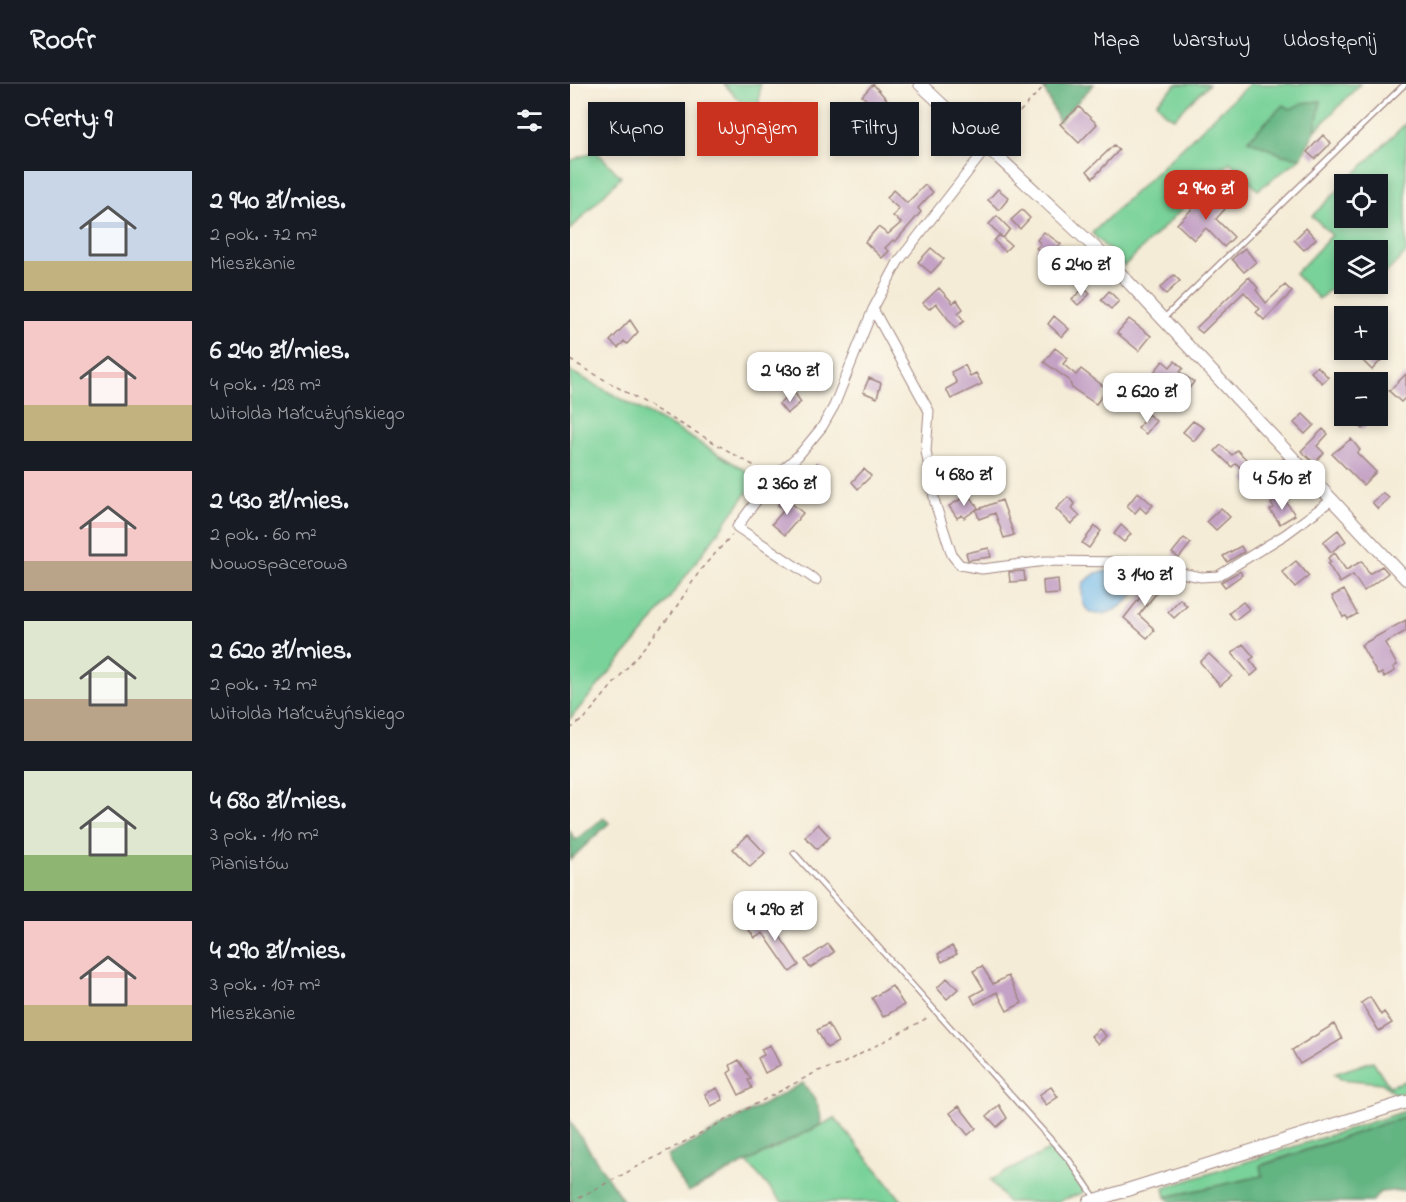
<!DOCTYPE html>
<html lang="pl">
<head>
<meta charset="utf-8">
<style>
  :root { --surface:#171b24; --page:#20242c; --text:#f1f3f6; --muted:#9ea1a6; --line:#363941; --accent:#c8321e }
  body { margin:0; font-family:"Indie Flower",sans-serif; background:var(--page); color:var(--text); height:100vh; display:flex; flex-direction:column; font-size:22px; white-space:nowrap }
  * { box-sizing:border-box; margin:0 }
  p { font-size:20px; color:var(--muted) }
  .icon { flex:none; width:33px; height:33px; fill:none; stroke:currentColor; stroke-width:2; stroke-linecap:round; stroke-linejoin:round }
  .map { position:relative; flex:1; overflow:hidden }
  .details { display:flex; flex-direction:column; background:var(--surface); width:570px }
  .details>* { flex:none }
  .banner { position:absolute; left:18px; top:18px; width:570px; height:54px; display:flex; gap:12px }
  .fabs { position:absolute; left:764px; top:90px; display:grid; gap:12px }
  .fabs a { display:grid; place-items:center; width:54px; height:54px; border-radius:0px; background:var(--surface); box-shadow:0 3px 9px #0003; font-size:30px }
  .price { position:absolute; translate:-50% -51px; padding:0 14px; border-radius:12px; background:#fff; color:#222; font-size:20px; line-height:39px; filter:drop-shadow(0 2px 3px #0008) }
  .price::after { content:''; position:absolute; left:50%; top:36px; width:18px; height:14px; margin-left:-9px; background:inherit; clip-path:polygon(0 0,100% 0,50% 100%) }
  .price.selected { background:var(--accent); color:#fff }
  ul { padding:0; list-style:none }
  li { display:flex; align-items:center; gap:18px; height:150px; padding:0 24px }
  li span { display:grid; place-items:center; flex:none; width:168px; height:120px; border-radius:0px; color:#555 }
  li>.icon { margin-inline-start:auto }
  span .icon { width:72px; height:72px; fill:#fffc; stroke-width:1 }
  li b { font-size:26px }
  h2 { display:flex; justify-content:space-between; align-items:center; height:72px; padding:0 24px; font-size:26px }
  .tag { padding:0 21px; border-radius:0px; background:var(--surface); box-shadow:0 3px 9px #0003; font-size:21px; line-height:54px }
  .tag.selected { background:var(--accent); color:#fff }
  header { display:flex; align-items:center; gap:36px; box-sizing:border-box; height:84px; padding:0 30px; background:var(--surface); border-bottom:2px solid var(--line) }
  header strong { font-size:28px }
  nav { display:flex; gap:33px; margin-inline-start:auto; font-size:21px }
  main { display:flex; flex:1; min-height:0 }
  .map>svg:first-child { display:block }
</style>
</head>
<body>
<header>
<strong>Roofr</strong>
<nav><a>Mapa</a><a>Warstwy</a><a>Udostępnij</a></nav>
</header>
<main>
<section class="details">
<h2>Oferty: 9<svg class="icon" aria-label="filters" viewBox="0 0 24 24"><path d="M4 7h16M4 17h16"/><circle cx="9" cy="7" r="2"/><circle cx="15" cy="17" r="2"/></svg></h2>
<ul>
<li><span style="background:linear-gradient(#c9d6e8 75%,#c2b280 0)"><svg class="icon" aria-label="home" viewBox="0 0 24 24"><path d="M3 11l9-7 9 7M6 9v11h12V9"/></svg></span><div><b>2 940 zł/mies.</b><p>2 pok. · 72 m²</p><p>Mieszkanie</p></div></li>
<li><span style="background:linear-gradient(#f6c9c9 70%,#c2b280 0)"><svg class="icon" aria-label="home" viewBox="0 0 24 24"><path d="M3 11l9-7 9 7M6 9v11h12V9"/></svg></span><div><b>6 240 zł/mies.</b><p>4 pok. · 128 m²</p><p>Witolda Małcużyńskiego</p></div></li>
<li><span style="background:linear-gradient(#f6c9c9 75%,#b9a48a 0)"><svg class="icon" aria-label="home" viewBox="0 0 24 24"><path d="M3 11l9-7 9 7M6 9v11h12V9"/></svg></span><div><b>2 430 zł/mies.</b><p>2 pok. · 60 m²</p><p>Nowospacerowa</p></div></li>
<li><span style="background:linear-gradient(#dfe7d0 65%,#b9a48a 0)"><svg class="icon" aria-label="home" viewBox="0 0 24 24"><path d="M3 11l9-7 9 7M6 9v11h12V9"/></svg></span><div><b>2 620 zł/mies.</b><p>2 pok. · 72 m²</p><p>Witolda Małcużyńskiego</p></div></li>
<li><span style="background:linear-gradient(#dfe7d0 70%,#8fb573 0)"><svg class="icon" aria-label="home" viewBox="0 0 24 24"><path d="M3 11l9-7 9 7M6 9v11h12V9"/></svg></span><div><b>4 680 zł/mies.</b><p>3 pok. · 110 m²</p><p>Pianistów</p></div></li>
<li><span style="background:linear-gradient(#f6c9c9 70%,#c2b280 0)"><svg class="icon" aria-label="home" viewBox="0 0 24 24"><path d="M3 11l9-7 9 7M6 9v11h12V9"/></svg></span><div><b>4 290 zł/mies.</b><p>3 pok. · 107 m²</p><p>Mieszkanie</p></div></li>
</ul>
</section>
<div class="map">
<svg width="836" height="1118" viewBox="0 0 836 1118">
  <rect width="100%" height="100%" fill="#fbf7ec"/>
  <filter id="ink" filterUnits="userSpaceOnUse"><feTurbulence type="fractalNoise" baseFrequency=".0167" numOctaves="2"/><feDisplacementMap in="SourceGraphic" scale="12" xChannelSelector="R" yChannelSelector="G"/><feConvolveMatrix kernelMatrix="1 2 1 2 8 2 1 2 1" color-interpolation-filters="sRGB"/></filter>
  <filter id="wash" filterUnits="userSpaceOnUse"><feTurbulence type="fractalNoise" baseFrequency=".008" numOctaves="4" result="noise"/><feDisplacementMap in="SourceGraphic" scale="24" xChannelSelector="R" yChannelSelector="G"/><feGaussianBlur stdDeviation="1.35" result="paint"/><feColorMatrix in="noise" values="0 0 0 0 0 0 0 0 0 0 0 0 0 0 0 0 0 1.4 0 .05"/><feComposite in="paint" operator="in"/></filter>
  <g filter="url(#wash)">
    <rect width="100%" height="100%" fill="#f5ecd7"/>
    <!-- green -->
    <path fill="#79d299" stroke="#627862" stroke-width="1.5" fill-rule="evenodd" d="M154,0H190L188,37Z
      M607,0H639L604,34L596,30L587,18Z
      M679,0H790L745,47L750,17L732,19L721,26L713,22L678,56L713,71L731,74L688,106L660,78L554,182L522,149Z
      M836,39V169L807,198V166H774V196L772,195L749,215L725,190L762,151L742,132ZM774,100H807V134H774Z
      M26,67L51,93L0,146V77Z
      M0,287L103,343L188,394L79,542L0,635Z
      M803,977L819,1002L836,997V1008L826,1011L812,999L771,995L764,990Z
      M836,1027V1032L691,1081L692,1092L596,1113L594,1104Z
      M265,1034L333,1118H212L177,1078Z
      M483,1064L514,1101L513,1109L486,1118H437L420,1096Z"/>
    <!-- forest -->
    <path fill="#62b481" stroke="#566a56" stroke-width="1.5" d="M472,0H524L489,38Z
      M751,17L745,47L731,74L713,71L678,56L713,21L721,25L732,19Z
      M34,734L39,739L0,776V747L5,756Z
      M233,999C242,1012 254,1025 250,1041L118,1108L99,1079L98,1072Z
      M836,1032V1106L810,1108L802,1118H601L596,1113L692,1092L690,1082Z
      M0,1037L54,1118H0Z"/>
    <!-- water -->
    <path fill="#72baea" stroke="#5e6c8a" stroke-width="1.5" d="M538,487L557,497L565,508C548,533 505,545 513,499L526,489Z"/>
    <g id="blocks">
      <!-- building -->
      <path fill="#c4a2c6" d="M303,0L319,18L307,31L296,21L299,18L292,12Z
        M509,23L527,40L509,59L490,40Z
        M753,51L761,59L745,75L737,68Z
        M544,61L549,66L523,94L517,87Z
        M355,101L363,108L348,124L351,128L325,158L323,156L315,164L319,167L312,174L295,158L308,143L318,150L331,139L323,132L329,125L317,114L323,106L337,119Z
        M428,105L439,114L429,126L418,116Z
        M638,109L655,125L646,135L664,153L654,163L636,144L624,156L607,140Z
        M452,126L460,134L450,145L441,136Z
        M427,132L440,145L433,154L419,140Z
        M736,144L746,155L734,166L724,156Z
        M474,148L491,160L477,174L466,164L471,160L467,156Z
        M429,151L441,161L435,167L424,157Z
        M361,164L374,175L361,189L348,178Z
        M675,164L686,178L674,188L662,175Z
        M506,174L519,186L507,198L494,187Z
        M604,191L610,197L596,210L590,204Z
        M679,193L688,204L686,206L696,219L715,201L722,208L694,236L686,228L690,225L674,208L632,249L626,244Z
        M369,204L383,219L387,216L393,225L388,229L394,237L385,244L366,219L359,225L353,219Z
        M514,204L520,210L508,221L502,215Z
        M539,207L549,217L541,225L531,216Z
        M484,232L499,245L492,253L478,240Z
        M559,235L581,252L569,267L547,249Z
        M60,236L68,248L57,260L54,257L48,264L40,257Z
        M485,264L498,274L493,280L506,291L511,285L537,305L526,320L502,304L499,296L474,278Z
        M793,266H803L812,275L802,286L787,271Z
        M593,277L600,283L605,277L613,284L610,288L624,298L604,324L581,305L590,294L583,289Z
        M395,281L400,292L406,289L412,300L381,315L376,305L387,299L381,288Z
        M747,282L758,293L752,299L741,288Z
        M836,290V313L831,318L819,307Z
        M299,294L311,299L307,314L293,308Z
        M224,308L231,318L217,330L209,320Z
        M578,330L586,337L576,350L568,344Z
        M733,330L744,341L735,350L724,339Z
        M779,332H806L792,345Z
        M623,337L634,344L624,357L613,348Z
        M753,345L758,350L747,362L754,369L744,379L731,367Z
        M781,355L790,366L787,369L806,388L793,401L762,370Z
        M651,361L662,371L667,366L696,395L685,406L674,396L678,392L666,379L662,383L645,367Z
        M713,375L719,381L702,396L697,390Z
        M247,379L257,388L244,403L234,394Z
        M294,385L301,392L288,405L282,398Z
        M568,408L583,421L576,429L570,423L565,429L557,422Z
        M813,409L819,414L808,425L802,418Z
        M214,413L233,429L215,451L202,440L214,426L208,421Z
        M394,413L395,416L401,413L408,424L394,434L392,431L387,434L379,422Z
        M498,413L505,420L502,424L510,432L501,440L486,425Z
        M709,414L712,418L715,416L725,431L710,440L700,426L704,424L701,420Z
        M432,416L444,451L434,454L425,429L409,435L406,426Z
        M651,424L660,433L646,446L637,437Z
        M551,441L561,450L554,458L544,450Z
        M525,442L531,447L519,464L512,459Z
        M768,446L776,457L761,468L753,458Z
        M614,454L621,459L609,474L602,469Z
        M671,462L674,468L657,478L653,472Z
        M419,464L421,473L398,476L396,469Z
        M765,469L776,486L792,477L799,490L812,482L818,489L794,507L783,491L770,499L758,480L761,478L758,474Z
        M726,477L739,492L725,503L712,488Z
        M454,487L455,497L440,498L439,488Z
        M670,487L672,491L655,503L651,498Z
        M588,491L601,499L596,505L592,502L569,531L583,544L584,547L577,554L554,534Z
        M488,495L489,510L474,511L473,497Z
        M774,506L787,530L778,535L776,532L773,533L762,512Z
        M610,515L617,522L604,534L598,528Z
        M673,518L679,525L665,536L659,529Z
        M836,536V547L815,559L827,581L823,583L825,587L814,593L812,589L808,591L791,561Z
        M673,560L684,573L680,576L688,586L681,592L662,569Z
        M639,570L662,592L650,602L630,578Z
        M248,740L260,753L247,765L235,753Z
        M178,751L195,769L180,783L163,765Z
        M230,820L241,832L227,845L216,833Z
        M200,833L205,841L203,842L229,881L220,888L193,849L185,854L179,846Z
        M258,860L264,868L240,884L235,876Z
        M382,862L387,870L372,878L368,870Z
        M412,882L423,900L438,892L452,919L437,927L427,908L405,920L401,912L414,905L403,887Z
        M377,894L388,905L377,915L367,904Z
        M322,902L334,921L313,933L302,914Z
        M800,913L811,931L814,928L822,939L809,947L791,919Z
        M258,940L268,958L257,964L247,946Z
        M764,940L772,955L730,980L722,966Z
        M529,945L536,952L528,960L521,952Z
        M200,961L210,981L195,989L188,974L194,971L191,965Z
        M169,976L181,995L178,996L182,1004L169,1011L158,989L162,986L160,981Z
        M481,1003L488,1013L476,1021L469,1011Z
        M147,1004L153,1016L141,1022L135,1010Z
        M429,1021L437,1034L427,1043L417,1032Z
        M389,1022L406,1044L398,1051L380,1029Z"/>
    </g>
  </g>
  <g filter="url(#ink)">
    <use href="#blocks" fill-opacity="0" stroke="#a08681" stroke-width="1.5"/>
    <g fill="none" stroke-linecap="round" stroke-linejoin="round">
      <!-- lane casing -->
      <g stroke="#a08681" stroke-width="7">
        <path id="lane" d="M594,234L835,0
          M224,769L499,1076L526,1115"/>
      </g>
      <!-- street casing -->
      <g stroke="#a08681" stroke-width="11">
        <path id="street" d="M303,225L359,327L356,367L365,419L382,471L390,481L412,485L476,477L555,478L631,493L648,492L716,450L763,415
          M246,496L167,443L204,393L229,371L252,343L264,322L303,225L328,178L418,62"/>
      </g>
      <!-- secondary casing -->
      <g stroke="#a08681" stroke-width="14">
        <path id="secondary" d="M350,0L534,172L836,495
          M519,1118L836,1018"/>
      </g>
      <!-- path -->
      <path stroke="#a08681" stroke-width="1.5" stroke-dasharray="4.5 4.5" stroke-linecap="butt" d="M425,54L476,0
        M0,276L195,388
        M0,645L15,634L101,531L131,485L162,451
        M1,1118L248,987L270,981L359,933"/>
      <!-- lane -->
      <use href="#lane" stroke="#fff" stroke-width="4.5"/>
      <!-- street -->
      <use href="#street" stroke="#fff" stroke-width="9"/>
      <!-- secondary -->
      <use href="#secondary" stroke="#fff" stroke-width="12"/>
    </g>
  </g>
</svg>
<div class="fabs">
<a><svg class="icon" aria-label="locate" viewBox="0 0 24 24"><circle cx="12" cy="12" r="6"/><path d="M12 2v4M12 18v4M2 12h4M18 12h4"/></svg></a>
<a><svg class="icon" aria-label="layers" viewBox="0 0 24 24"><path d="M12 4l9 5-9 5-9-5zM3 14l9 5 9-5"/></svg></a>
<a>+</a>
<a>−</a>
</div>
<b class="price selected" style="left:636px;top:137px">2 940 zł</b>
<b class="price" style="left:511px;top:213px">6 240 zł</b>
<b class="price" style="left:220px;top:319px">2 430 zł</b>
<b class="price" style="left:577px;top:340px">2 620 zł</b>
<b class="price" style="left:394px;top:423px">4 680 zł</b>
<b class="price" style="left:712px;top:427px">4 510 zł</b>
<b class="price" style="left:217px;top:432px">2 360 zł</b>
<b class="price" style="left:575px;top:523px">3 140 zł</b>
<b class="price" style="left:205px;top:858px">4 290 zł</b>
<div class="banner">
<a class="tag">Kupno</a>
<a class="tag selected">Wynajem</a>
<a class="tag">Filtry</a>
<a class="tag">Nowe</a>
</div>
</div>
</main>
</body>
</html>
